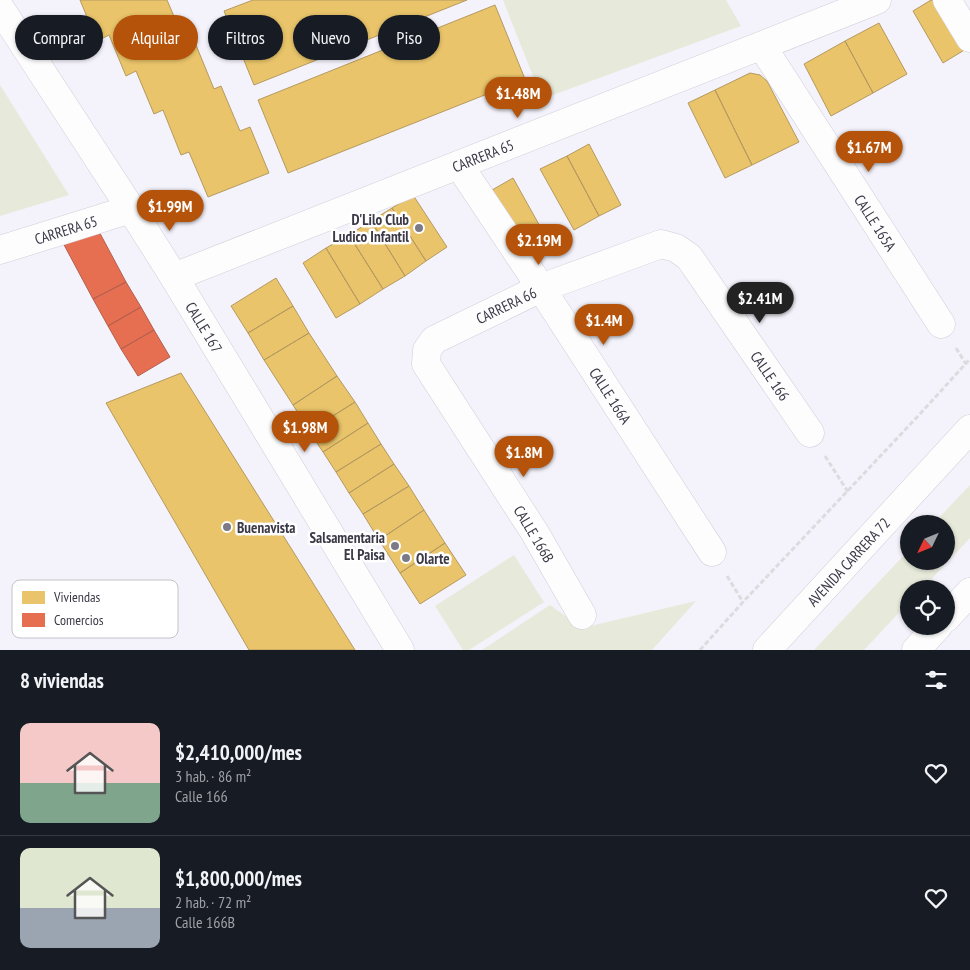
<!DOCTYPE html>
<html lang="es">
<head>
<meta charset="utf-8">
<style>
  :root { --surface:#171b24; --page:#20242c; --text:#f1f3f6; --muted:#9ea1a6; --line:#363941; --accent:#b45309 }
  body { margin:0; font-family:"PT Sans Narrow",sans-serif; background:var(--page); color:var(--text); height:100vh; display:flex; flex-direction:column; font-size:19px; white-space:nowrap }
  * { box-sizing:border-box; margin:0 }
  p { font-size:16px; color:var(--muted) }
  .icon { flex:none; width:28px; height:28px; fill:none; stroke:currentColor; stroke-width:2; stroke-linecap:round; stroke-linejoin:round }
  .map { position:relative; height:650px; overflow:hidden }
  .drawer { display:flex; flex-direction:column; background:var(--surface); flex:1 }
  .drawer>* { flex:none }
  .guide { position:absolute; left:15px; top:15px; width:500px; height:45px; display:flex; gap:10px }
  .needle { width:32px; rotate:227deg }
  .tools { position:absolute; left:900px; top:515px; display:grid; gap:10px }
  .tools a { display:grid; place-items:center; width:55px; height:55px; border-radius:50%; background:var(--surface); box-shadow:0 1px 4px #0004; font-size:25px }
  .price { position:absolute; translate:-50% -42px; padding:0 11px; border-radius:18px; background:var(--accent); color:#fff; font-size:16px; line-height:32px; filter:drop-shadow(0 1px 2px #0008) }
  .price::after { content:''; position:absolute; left:50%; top:30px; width:15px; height:11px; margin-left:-8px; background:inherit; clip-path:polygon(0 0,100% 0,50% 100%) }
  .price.selected { background:#222; color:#fff }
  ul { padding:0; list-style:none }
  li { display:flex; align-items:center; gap:15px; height:125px; padding:0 20px }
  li+li { border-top:1px solid var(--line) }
  li span { display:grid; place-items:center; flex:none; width:140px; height:100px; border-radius:10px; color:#555 }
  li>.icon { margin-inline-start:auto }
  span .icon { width:60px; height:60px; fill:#fffc; stroke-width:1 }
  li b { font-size:21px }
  h2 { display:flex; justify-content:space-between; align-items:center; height:60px; padding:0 20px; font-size:21px }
  .tag { padding:0 18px; border-radius:22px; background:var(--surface); box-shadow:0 1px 4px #0004; font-size:18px; line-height:45px }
  .tag.selected { background:var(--accent); color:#fff }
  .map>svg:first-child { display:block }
</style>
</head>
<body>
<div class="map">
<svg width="970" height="650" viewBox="0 0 970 650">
  <rect width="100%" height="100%" fill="#f4f2fa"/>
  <!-- green -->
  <path fill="#e7eada" d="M503,0H726L741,26L542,99Z
    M0,85L69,195L0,216Z
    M970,485V538L922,589H909V602L864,650H814L909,550V561H946V524H933Z
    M514,555L544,602L469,650H463L435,606Z
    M696,601L652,650H482L550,605L582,628Z"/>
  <!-- homes -->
  <path fill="#e9c46a" stroke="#b59a60" d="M80,0H167L188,49L196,45L214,89L221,86L240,131L250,127L269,173L208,197L189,152L181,155L163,110L154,114L136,71L126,76L109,35L97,41Z
    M253,0H467L254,85L224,11Z
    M931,0H937L966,49L943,63L913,11Z
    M495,5L525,79L288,173L258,100Z
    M879,23L907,74L873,93L845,41Z
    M845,41L873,93L831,116L804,64Z
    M750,73L760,75L767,81L799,142L752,165L715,90Z
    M715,90L752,165L725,178L688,103Z
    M589,144L621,205L599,216L567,156Z
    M567,156L599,216L574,230L540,169Z
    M513,178L546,237L524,249L492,190Z
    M413,195L447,247L426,261L392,208Z
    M392,208L426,261L405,276L371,221Z
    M371,221L405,276L383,289L349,235Z
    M349,235L383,289L360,304L326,248Z
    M326,248L360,304L336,318L303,263Z
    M276,278L293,306L248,333L231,306Z
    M293,306L309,333L264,360L248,333Z
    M309,333L337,376L293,405L264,360Z
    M181,373L355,650H249L106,403Z
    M337,376L355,402L309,431L293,405Z
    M355,402L368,423L323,452L309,431Z
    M368,423L381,444L336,472L323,452Z
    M381,444L394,464L349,493L336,472Z
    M394,464L409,486L363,514L349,493Z
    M409,486L424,510L379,540L363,514Z
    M424,510L445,543L400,573L379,540Z
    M445,543L466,575L420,604L400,573Z"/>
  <!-- shops -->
  <path fill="#e76f51" stroke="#b45f4e" d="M95,224L126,282L93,299L62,241Z
    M126,282L141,307L108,326L93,299Z
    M141,307L154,330L121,349L108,326Z
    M154,330L170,357L138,376L121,349Z"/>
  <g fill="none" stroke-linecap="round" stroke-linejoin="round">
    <!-- minor casing -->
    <g stroke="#d0cdd8" stroke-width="29">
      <g id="minor">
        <path d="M947,0L970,38"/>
        <path id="s1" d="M0,8L131,209L174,277L400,650"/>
        <path id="s2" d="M762,46L941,324"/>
        <path id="s3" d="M459,165L541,288L712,552"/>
        <path id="s4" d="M0,250L131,209"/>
        <path id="s5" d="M174,277L877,0"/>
        <path id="s6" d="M582,615L535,533L426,364L427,350L434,340L541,288L661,244L676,248L689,257L810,433"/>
      </g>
    </g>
    <!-- highway casing -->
    <g stroke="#d0cdd8" stroke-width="29">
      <g id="highway">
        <path d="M946,618L970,592"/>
        <path id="s7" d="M767,650L970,429"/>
        <path d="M916,650L938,626"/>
      </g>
    </g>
    <!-- path -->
    <path stroke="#dcdcdf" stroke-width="3" stroke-dasharray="5 2.5" stroke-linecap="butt" d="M956,348L966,364
      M825,456L848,492
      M727,576L743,602
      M700,650L743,602L919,415L970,359"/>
    <!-- minor -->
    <use href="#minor" stroke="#fdfdfe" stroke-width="28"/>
    <!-- highway -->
    <use href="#highway" stroke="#fdfdfe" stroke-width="28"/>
  </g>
  <!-- markers -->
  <g fill="#7c7a86" stroke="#fff" stroke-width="2">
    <circle cx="419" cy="228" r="5"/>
    <circle cx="227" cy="527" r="5"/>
    <circle cx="395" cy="546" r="5"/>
    <circle cx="406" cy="558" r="5"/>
  </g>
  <g text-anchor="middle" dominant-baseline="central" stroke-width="5" stroke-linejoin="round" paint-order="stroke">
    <!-- street labels -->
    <g font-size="15" fill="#3c3947" stroke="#fff">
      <text stroke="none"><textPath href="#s5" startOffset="332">CARRERA 65</textPath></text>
      <text stroke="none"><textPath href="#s2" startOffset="210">CALLE 165A</textPath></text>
      <text stroke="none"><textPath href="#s4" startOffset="69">CARRERA 65</textPath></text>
      <text stroke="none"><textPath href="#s6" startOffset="402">CARRERA 66</textPath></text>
      <text stroke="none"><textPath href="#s1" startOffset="379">CALLE 167</textPath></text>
      <text stroke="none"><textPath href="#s6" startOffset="744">CALLE 166</textPath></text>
      <text stroke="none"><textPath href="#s3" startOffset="276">CALLE 166A</textPath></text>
      <text transform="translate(534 534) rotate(59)">CALLE 166B</text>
      <text stroke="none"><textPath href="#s7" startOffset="120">AVENIDA CARRERA 72</textPath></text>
    </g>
    <!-- poi labels -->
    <g font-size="15" font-weight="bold" fill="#3c3947" stroke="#fff" text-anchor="end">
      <text x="409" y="219">D'Lilo Club<tspan x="409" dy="17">Ludico Infantil</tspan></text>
      <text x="237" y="527" text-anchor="start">Buenavista</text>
      <text x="385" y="537">Salsamentaria<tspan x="385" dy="17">El Paisa</tspan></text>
      <text x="416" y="558" text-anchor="start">Olarte</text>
    </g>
  </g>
  <!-- legend -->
  <rect x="12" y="580" width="166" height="58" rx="8" fill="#fff" stroke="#c4c4c8" stroke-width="1"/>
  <rect x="22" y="591" width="23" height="13" fill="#e9c46a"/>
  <rect x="22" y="613" width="23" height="14" fill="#e76f51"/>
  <g font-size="14" fill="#3c3947">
    <text x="54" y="602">Viviendas</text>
    <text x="54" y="625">Comercios</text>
  </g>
</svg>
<div class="tools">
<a><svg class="needle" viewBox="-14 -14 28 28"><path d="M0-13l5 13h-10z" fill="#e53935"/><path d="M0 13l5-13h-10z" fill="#9ea1a6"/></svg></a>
<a><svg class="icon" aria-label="locate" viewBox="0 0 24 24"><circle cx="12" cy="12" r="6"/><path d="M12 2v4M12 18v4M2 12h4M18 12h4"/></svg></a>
</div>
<b class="price" style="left:518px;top:119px">$1.48M</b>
<b class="price" style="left:869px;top:173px">$1.67M</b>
<b class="price" style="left:170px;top:232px">$1.99M</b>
<b class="price" style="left:539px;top:266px">$2.19M</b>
<b class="price selected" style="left:760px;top:324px">$2.41M</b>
<b class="price" style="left:604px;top:346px">$1.4M</b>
<b class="price" style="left:305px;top:453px">$1.98M</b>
<b class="price" style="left:524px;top:478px">$1.8M</b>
<div class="guide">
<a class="tag">Comprar</a>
<a class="tag selected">Alquilar</a>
<a class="tag">Filtros</a>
<a class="tag">Nuevo</a>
<a class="tag">Piso</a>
</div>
</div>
<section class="drawer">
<h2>8 viviendas<svg class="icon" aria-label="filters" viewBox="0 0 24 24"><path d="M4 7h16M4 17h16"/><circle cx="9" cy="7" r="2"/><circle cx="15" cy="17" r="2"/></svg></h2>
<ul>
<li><span style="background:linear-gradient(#f6c9c9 60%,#7fa58c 0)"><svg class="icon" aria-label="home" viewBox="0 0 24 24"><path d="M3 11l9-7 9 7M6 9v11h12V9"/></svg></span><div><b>$2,410,000/mes</b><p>3 hab. · 86 m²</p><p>Calle 166</p></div><svg class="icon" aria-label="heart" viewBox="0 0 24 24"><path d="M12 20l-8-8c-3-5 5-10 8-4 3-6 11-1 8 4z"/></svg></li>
<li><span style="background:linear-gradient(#dfe7d0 60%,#9aa5b1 0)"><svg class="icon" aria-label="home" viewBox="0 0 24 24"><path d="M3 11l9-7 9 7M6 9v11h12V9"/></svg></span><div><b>$1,800,000/mes</b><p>2 hab. · 72 m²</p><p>Calle 166B</p></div><svg class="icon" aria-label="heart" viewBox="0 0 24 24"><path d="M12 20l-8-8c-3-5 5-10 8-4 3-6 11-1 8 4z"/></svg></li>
</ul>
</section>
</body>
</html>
